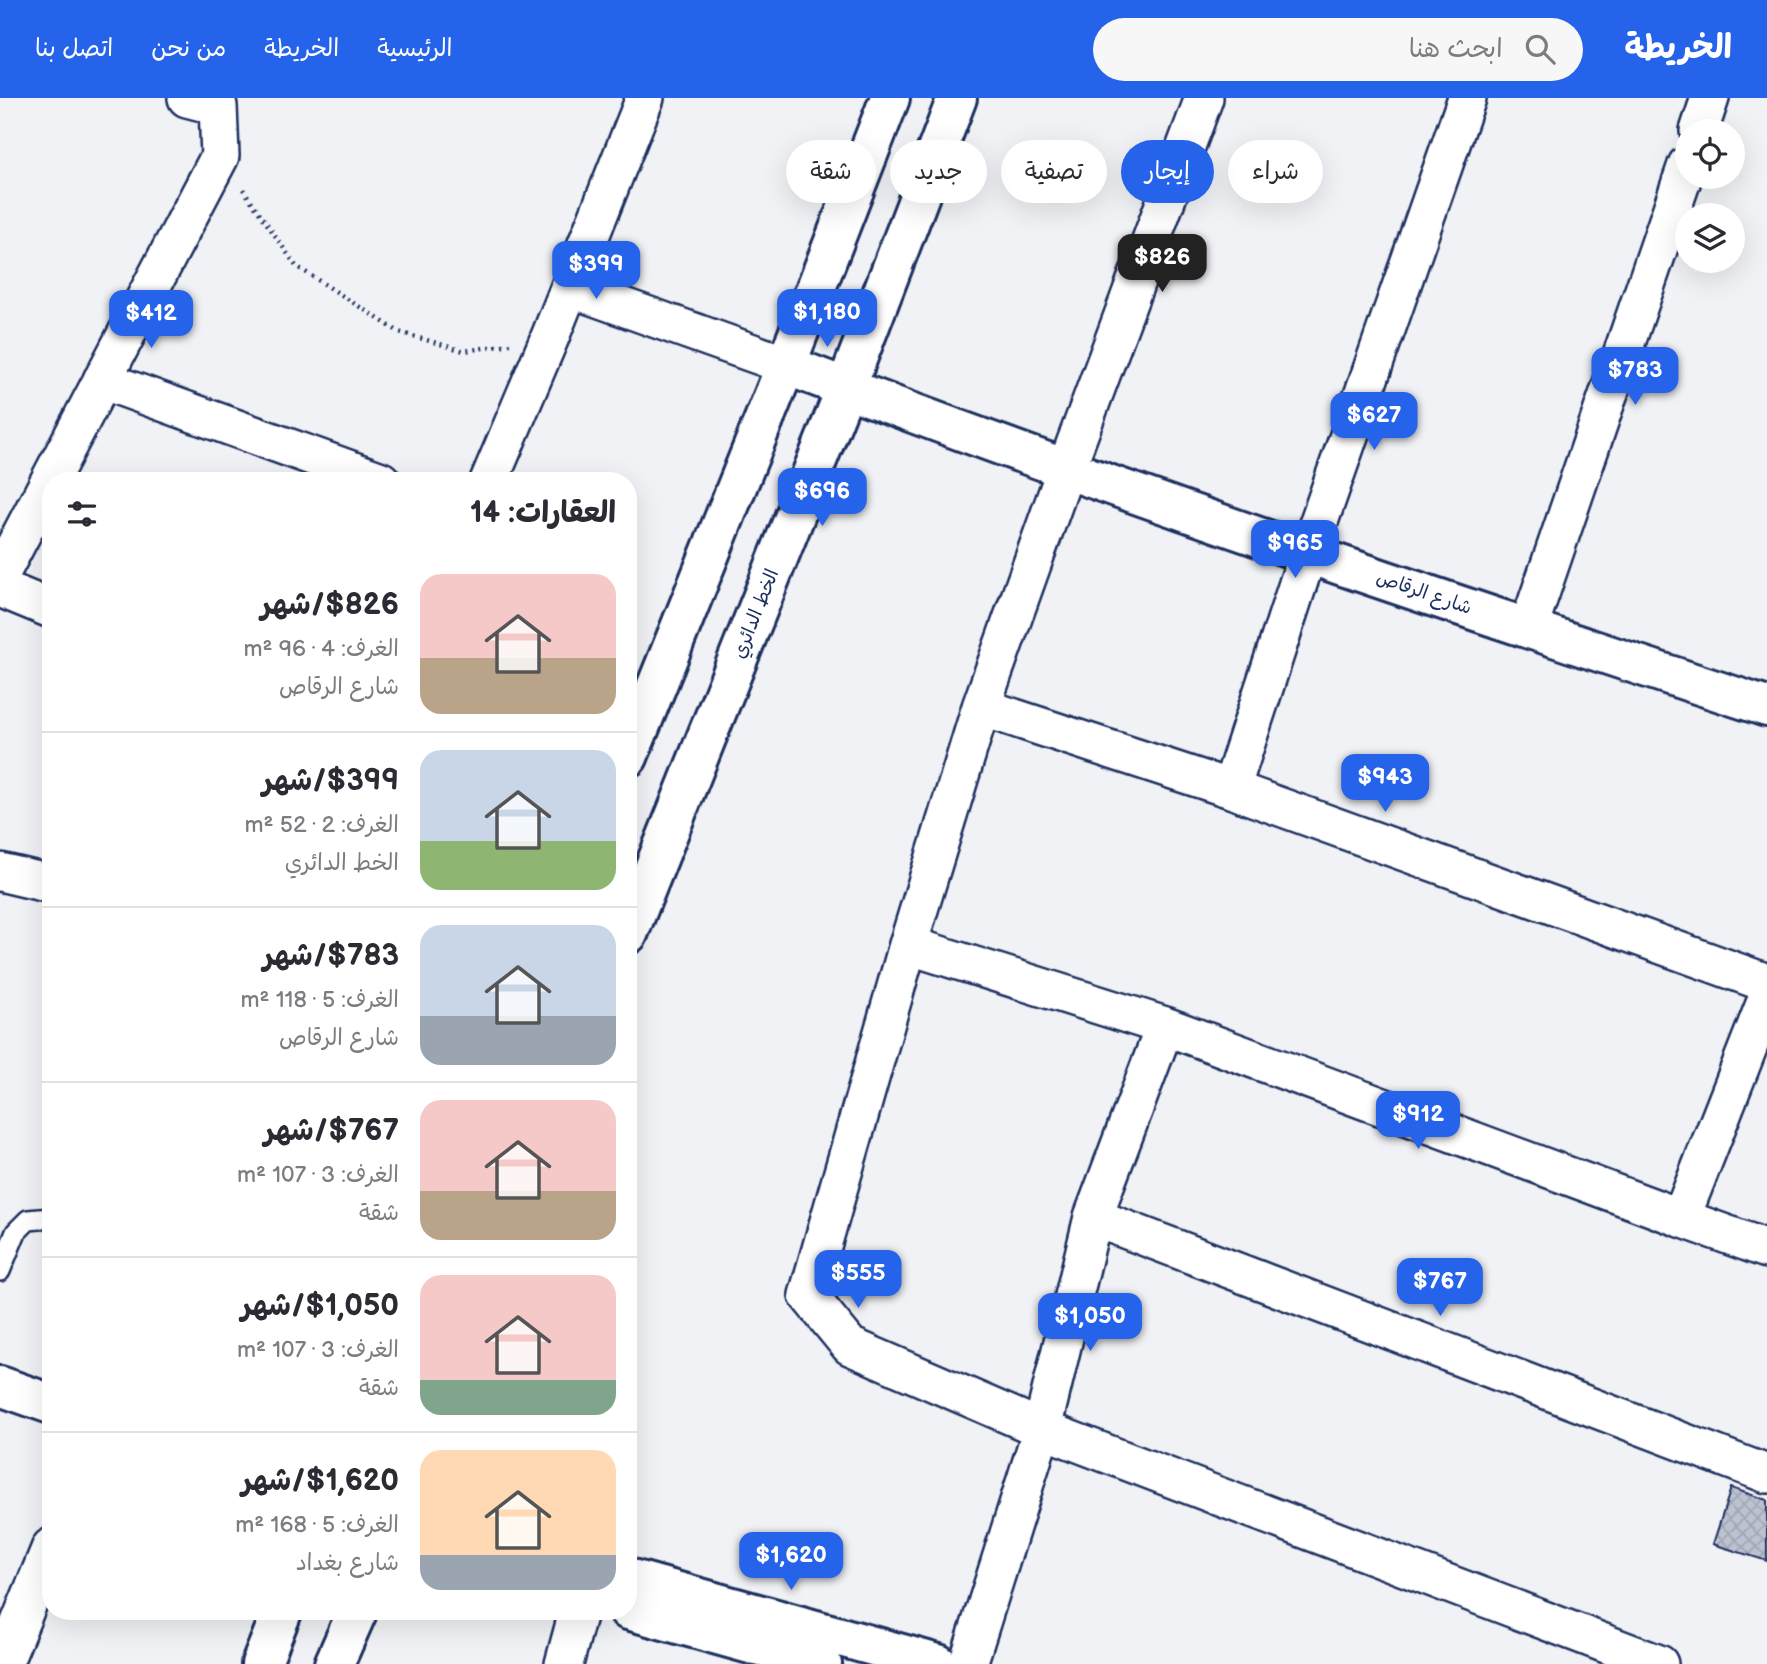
<!DOCTYPE html>
<html lang="ar">
<head>
<meta charset="utf-8">
<style>
  :root { --surface:#fff; --page:#f7f7f7; --text:#2b2b33; --muted:#7c7c81; --line:#e1e1e2; --accent:#2563eb }
  body { margin:0; font-family:"Balsamiq Sans","Playpen Sans Arabic",sans-serif; background:var(--page); color:var(--text); direction:rtl; height:100vh; display:flex; flex-direction:column; font-size:26px; white-space:nowrap }
  * { box-sizing:border-box; margin:0 }
  p { font-size:23px; color:var(--muted) }
  .icon { flex:none; width:38px; height:38px; fill:none; stroke:currentColor; stroke-width:2; stroke-linecap:round; stroke-linejoin:round }
  .map { position:relative; flex:1; overflow:hidden; direction:ltr }
  .panel { position:absolute; left:42px; top:374px; width:595px; height:1148px; display:flex; flex-direction:column; background:var(--surface); border-radius:28px; box-shadow:0 7px 28px #0002; direction:rtl }
  .panel>* { flex:none }
  .banner { position:absolute; left:658px; top:42px; width:665px; height:63px; direction:rtl; display:flex; gap:14px }
  .controls { position:absolute; left:1675px; top:21px; display:grid; gap:14px }
  .controls a { display:grid; place-items:center; width:70px; height:70px; border-radius:50%; background:var(--surface); box-shadow:0 7px 28px #0002; font-size:35px }
  .price { position:absolute; translate:-50% -60px; padding:0 16px; border-radius:14px; background:var(--accent); color:#fff; font-size:23px; line-height:46px; filter:drop-shadow(0 2px 4px #0008) }
  .price::after { content:''; position:absolute; left:50%; top:42px; width:21px; height:16px; margin-left:-10px; background:inherit; clip-path:polygon(0 0,100% 0,50% 100%) }
  .price.selected { background:#222; color:#fff }
  ul { padding:0; list-style:none }
  li { display:flex; align-items:center; gap:21px; height:175px; padding:0 21px }
  li+li { border-top:2px solid var(--line) }
  li span { display:grid; place-items:center; flex:none; width:196px; height:140px; border-radius:21px; color:#555 }
  li>.icon { margin-inline-start:auto }
  span .icon { width:84px; height:84px; fill:#fffc; stroke-width:1 }
  li b { font-size:30px }
  h2 { display:flex; justify-content:space-between; align-items:center; height:84px; padding:0 21px; font-size:30px }
  .pill { padding:0 24px; border-radius:32px; background:var(--surface); box-shadow:0 7px 28px #0002; font-size:24px; line-height:63px }
  .pill.selected { background:var(--accent); color:#fff }
  header { display:flex; align-items:center; gap:42px; box-sizing:border-box; height:98px; padding:0 35px; background:var(--accent); color:#fff }
  header strong { font-size:33px }
  nav { display:flex; gap:38px; margin-inline-start:auto; font-size:24px }
  .search { width:490px; height:63px; background:var(--page); display:flex; align-items:center; gap:18px; box-sizing:border-box; padding:0 24px; border-radius:38px; color:var(--muted); font-size:26px }
  .map>svg:first-child { display:block }
</style>
</head>
<body>
<header>
<strong>الخريطة</strong>
<div class="search"><svg class="icon" aria-label="search" viewBox="0 0 24 24"><circle cx="10" cy="10" r="6"/><path d="M15 15l6 6"/></svg>ابحث هنا</div>
<nav><a>الرئيسية</a><a>الخريطة</a><a>من نحن</a><a>اتصل بنا</a></nav>
</header>
<div class="map">
<svg width="1767" height="1566" viewBox="0 0 1767 1566">
  <defs>
    <pattern id="building-cross-hatch" width="8" height="8" patternUnits="userSpaceOnUse" patternTransform="scale(1.75)"><rect width="8" height="8" fill="#bcc2d0"/><path d="M0 0l8 8M0 8l8-8" fill="none" stroke="#a1a7b5"/></pattern>
  </defs>
  <rect width="100%" height="100%" fill="#f1f2f5"/>
  <filter id="ink" filterUnits="userSpaceOnUse"><feTurbulence type="fractalNoise" baseFrequency=".0143" numOctaves="2"/><feDisplacementMap in="SourceGraphic" scale="14" xChannelSelector="R" yChannelSelector="G"/><feConvolveMatrix kernelMatrix="1 2 1 2 8 2 1 2 1" color-interpolation-filters="sRGB"/></filter>
  <g filter="url(#ink)">
    <!-- building -->
    <path fill="url(#building-cross-hatch)" stroke="#1b2f5e" stroke-width="2" d="M1731,1390L1767,1402V1463L1713,1446Z"/>
    <g fill="none" stroke-linecap="round" stroke-linejoin="round">
      <!-- lane casing -->
      <g stroke="#1b2f5e" stroke-width="24">
        <path id="lane" d="M0,1173L16,1134L28,1122L51,1120"/>
      </g>
      <!-- street casing -->
      <g stroke="#1b2f5e" stroke-width="42">
        <path id="street" d="M1204,0L1066,371L981,609L908,847L808,1197L850,1248L1042,1331L1659,1566
          M1699,33L1710,0
          M570,190L786,267
          M102,282L381,383
          M489,383L550,239L645,0
          M0,477L220,58L218,8L187,0
          M0,490L51,511
          M1528,531L1687,67
          M981,609L1231,691L1767,885
          M1231,691L1308,455L1467,0
          M0,774L51,786
          M908,847L1165,928L1681,1120L1767,901
          M1093,1119L1767,1376
          M1681,1120L1767,1151
          M3,1566L51,1449
          M564,1566L578,1514
          M968,1566L1042,1331L1093,1119L1165,928"/>
      </g>
      <!-- secondary casing -->
      <g stroke="#1b2f5e" stroke-width="44">
        <path id="secondary" d="M786,267C1109,391 1438,502 1767,609
          M628,659L786,267L890,0
          M628,836L846,290L957,0
          M0,1288L51,1306
          M628,1480L938,1566
          M628,1512L822,1566
          M261,1566L282,1514
          M334,1566L357,1514"/>
      </g>
      <!-- path -->
      <path stroke="#1b2f5e" stroke-width="4.5" stroke-dasharray="2 5" stroke-linecap="butt" d="M243,91L296,168L399,234L464,253L510,246"/>
      <!-- lane -->
      <use href="#lane" stroke="#fff" stroke-width="19"/>
      <!-- street -->
      <use href="#street" stroke="#fff" stroke-width="37"/>
      <!-- secondary -->
      <use href="#secondary" stroke="#fff" stroke-width="38"/>
    </g>
  </g>
  <g text-anchor="middle" dominant-baseline="central" stroke-width="5" stroke-linejoin="round" paint-order="stroke">
    <!-- street labels -->
    <g font-size="19" fill="#1b2f5e" stroke="#fff">
      <text transform="translate(1424 495) rotate(19)">شارع الرقاص</text>
      <text transform="translate(756 516) rotate(-68)">الخط الدائري</text>
    </g>
  </g>
</svg>
<div class="controls">
<a><svg class="icon" aria-label="locate" viewBox="0 0 24 24"><circle cx="12" cy="12" r="6"/><path d="M12 2v4M12 18v4M2 12h4M18 12h4"/></svg></a>
<a><svg class="icon" aria-label="layers" viewBox="0 0 24 24"><path d="M12 4l9 5-9 5-9-5zM3 14l9 5 9-5"/></svg></a>
</div>
<b class="price selected" style="left:1162px;top:196px">$826</b>
<b class="price" style="left:596px;top:203px">$399</b>
<b class="price" style="left:827px;top:251px">$1,180</b>
<b class="price" style="left:151px;top:252px">$412</b>
<b class="price" style="left:1635px;top:309px">$783</b>
<b class="price" style="left:1374px;top:354px">$627</b>
<b class="price" style="left:822px;top:430px">$696</b>
<b class="price" style="left:1295px;top:482px">$965</b>
<b class="price" style="left:1385px;top:716px">$943</b>
<b class="price" style="left:1418px;top:1053px">$912</b>
<b class="price" style="left:858px;top:1212px">$555</b>
<b class="price" style="left:1440px;top:1220px">$767</b>
<b class="price" style="left:1090px;top:1255px">$1,050</b>
<b class="price" style="left:791px;top:1494px">$1,620</b>
<div class="banner">
<a class="pill">شراء</a>
<a class="pill selected">إيجار</a>
<a class="pill">تصفية</a>
<a class="pill">جديد</a>
<a class="pill">شقة</a>
</div>
<section class="panel">
<h2>العقارات: 14<svg class="icon" aria-label="filters" viewBox="0 0 24 24"><path d="M4 7h16M4 17h16"/><circle cx="9" cy="7" r="2"/><circle cx="15" cy="17" r="2"/></svg></h2>
<ul>
<li><span style="background:linear-gradient(#f6c9c9 60%,#b9a48a 0)"><svg class="icon" aria-label="home" viewBox="0 0 24 24"><path d="M3 11l9-7 9 7M6 9v11h12V9"/></svg></span><div><b>$826/شهر</b><p>الغرف: 4 · 96 m²</p><p>شارع الرقاص</p></div></li>
<li><span style="background:linear-gradient(#c9d6e8 65%,#8fb573 0)"><svg class="icon" aria-label="home" viewBox="0 0 24 24"><path d="M3 11l9-7 9 7M6 9v11h12V9"/></svg></span><div><b>$399/شهر</b><p>الغرف: 2 · 52 m²</p><p>الخط الدائري</p></div></li>
<li><span style="background:linear-gradient(#c9d6e8 65%,#9aa5b1 0)"><svg class="icon" aria-label="home" viewBox="0 0 24 24"><path d="M3 11l9-7 9 7M6 9v11h12V9"/></svg></span><div><b>$783/شهر</b><p>الغرف: 5 · 118 m²</p><p>شارع الرقاص</p></div></li>
<li><span style="background:linear-gradient(#f6c9c9 65%,#b9a48a 0)"><svg class="icon" aria-label="home" viewBox="0 0 24 24"><path d="M3 11l9-7 9 7M6 9v11h12V9"/></svg></span><div><b>$767/شهر</b><p>الغرف: 3 · 107 m²</p><p>شقة</p></div></li>
<li><span style="background:linear-gradient(#f6c9c9 75%,#7fa58c 0)"><svg class="icon" aria-label="home" viewBox="0 0 24 24"><path d="M3 11l9-7 9 7M6 9v11h12V9"/></svg></span><div><b>$1,050/شهر</b><p>الغرف: 3 · 107 m²</p><p>شقة</p></div></li>
<li><span style="background:linear-gradient(#ffd9b3 75%,#9aa5b1 0)"><svg class="icon" aria-label="home" viewBox="0 0 24 24"><path d="M3 11l9-7 9 7M6 9v11h12V9"/></svg></span><div><b>$1,620/شهر</b><p>الغرف: 5 · 168 m²</p><p>شارع بغداد</p></div></li>
</ul>
</section>
</div>
</body>
</html>
